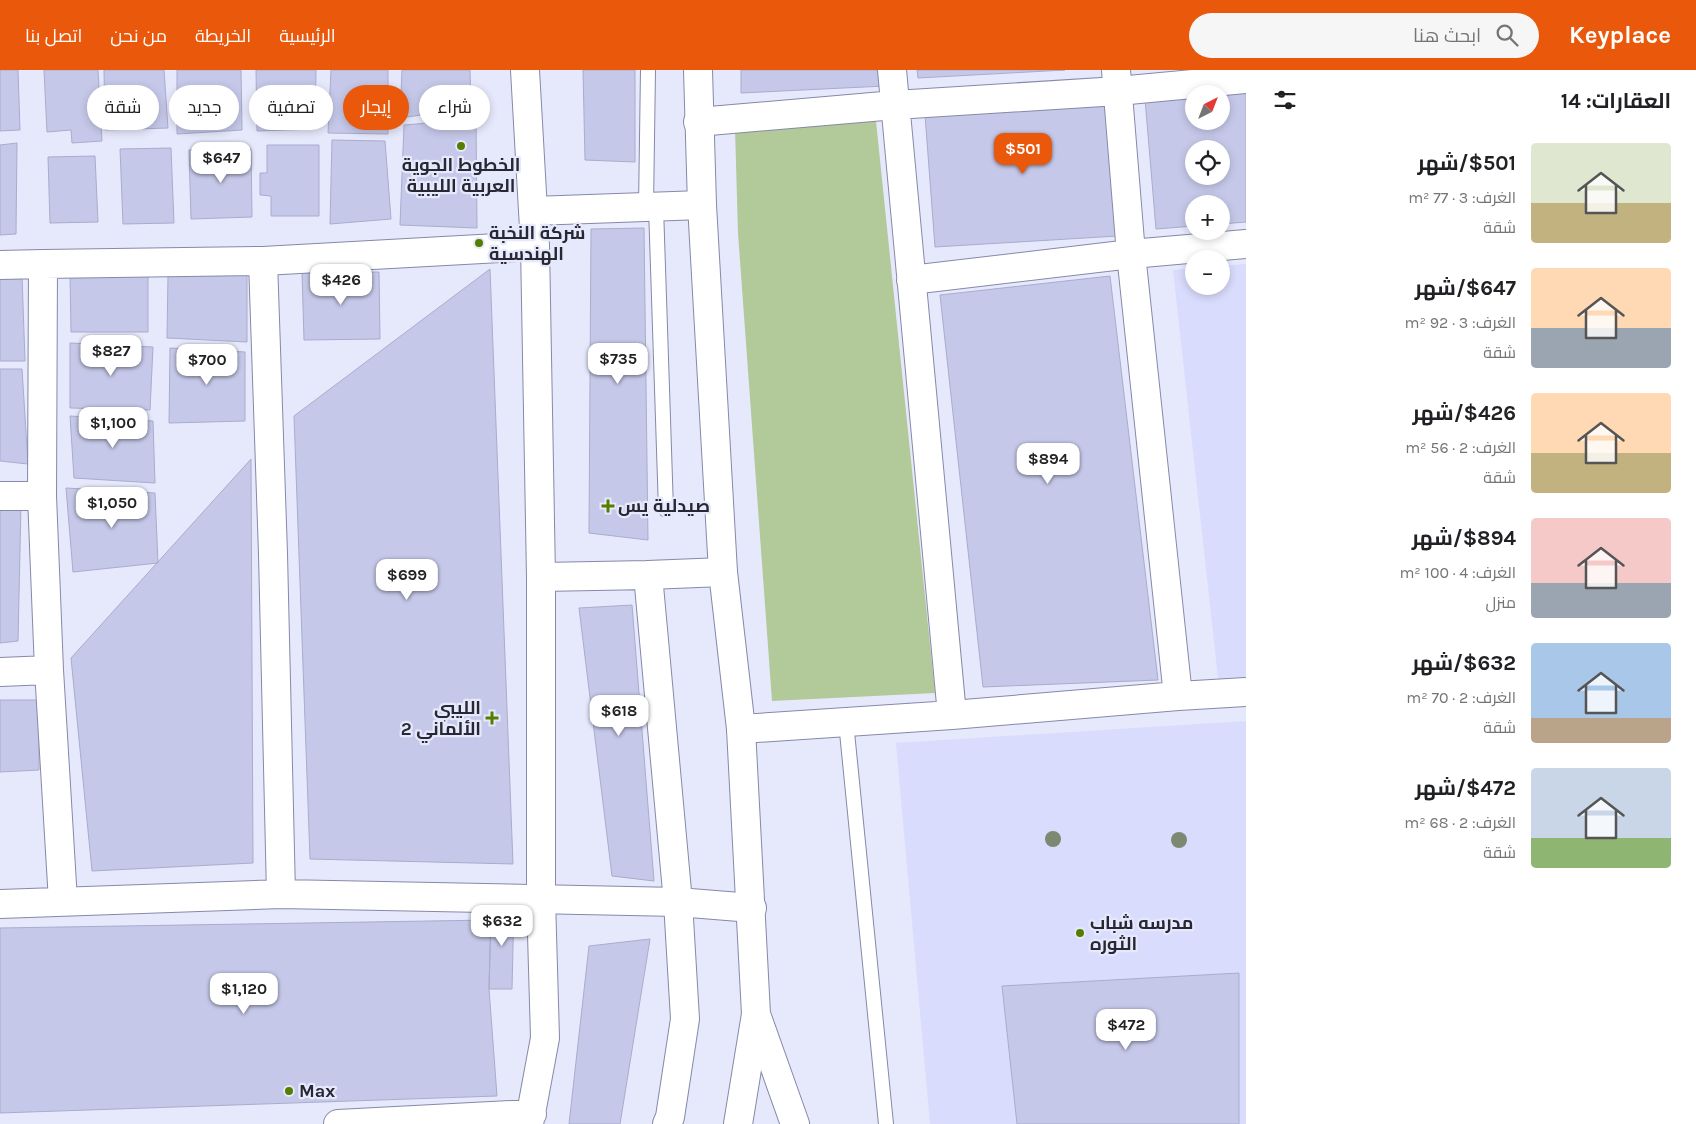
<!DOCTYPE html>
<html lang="ar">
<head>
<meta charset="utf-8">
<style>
  :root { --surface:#fff; --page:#f6f6f6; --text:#202124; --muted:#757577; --accent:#ea580c }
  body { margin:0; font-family:Karla,Cairo,sans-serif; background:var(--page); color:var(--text); direction:rtl; height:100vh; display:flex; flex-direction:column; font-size:19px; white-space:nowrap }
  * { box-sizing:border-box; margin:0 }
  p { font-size:16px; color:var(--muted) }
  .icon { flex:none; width:28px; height:28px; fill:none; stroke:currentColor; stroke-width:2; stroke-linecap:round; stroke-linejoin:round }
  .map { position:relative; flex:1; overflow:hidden; direction:ltr }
  .sheet { display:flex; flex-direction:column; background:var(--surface); width:450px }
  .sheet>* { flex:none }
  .guide { position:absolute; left:15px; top:15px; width:475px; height:45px; direction:rtl; display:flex; gap:10px }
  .needle { width:32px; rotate:42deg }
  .buttons { position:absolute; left:1185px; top:15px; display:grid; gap:10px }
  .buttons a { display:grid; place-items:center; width:45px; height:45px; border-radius:50%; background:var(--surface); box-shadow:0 2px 8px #0003; font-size:25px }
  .price { position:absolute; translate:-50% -42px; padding:0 11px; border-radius:10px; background:#fff; color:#222; font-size:16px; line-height:32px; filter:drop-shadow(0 1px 2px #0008) }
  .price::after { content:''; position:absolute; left:50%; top:30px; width:15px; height:11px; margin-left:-8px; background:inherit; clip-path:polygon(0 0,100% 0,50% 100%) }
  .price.current { background:var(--accent); color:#fff }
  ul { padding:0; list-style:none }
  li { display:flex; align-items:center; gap:15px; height:125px; padding:0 25px }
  li span { display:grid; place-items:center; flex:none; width:140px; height:100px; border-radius:5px; color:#555 }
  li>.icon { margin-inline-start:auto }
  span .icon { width:60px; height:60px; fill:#fffc; stroke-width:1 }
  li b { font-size:21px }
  h2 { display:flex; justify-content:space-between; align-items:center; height:60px; padding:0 25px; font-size:21px }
  .chip { padding:0 18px; border-radius:22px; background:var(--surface); box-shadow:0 2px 8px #0003; font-size:18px; line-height:45px }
  .chip.current { background:var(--accent); color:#fff }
  header { display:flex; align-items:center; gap:30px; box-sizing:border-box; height:70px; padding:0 25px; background:var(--accent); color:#fff }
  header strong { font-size:24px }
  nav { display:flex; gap:28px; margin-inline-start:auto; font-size:18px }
  .search { width:350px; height:45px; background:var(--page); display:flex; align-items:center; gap:12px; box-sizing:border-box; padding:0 18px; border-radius:28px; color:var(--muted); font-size:19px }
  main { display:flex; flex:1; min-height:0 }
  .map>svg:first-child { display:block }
</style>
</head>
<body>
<header>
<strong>Keyplace</strong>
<div class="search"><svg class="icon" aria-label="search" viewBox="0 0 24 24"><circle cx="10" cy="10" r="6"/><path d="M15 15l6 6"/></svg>ابحث هنا</div>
<nav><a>الرئيسية</a><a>الخريطة</a><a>من نحن</a><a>اتصل بنا</a></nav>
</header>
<main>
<section class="sheet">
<h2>العقارات: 14<svg class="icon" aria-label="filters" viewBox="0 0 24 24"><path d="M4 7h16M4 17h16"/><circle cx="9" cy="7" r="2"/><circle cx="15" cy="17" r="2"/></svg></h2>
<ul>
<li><span style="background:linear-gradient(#dfe7d0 60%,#c2b280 0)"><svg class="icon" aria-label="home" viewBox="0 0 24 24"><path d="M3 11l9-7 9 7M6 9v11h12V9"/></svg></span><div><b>$501/شهر</b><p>الغرف: 3 · 77 m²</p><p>شقة</p></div></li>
<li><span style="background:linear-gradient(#ffd9b3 60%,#9aa5b1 0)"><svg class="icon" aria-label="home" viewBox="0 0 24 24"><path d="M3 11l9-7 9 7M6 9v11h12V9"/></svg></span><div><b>$647/شهر</b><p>الغرف: 3 · 92 m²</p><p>شقة</p></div></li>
<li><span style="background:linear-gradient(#ffd9b3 60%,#c2b280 0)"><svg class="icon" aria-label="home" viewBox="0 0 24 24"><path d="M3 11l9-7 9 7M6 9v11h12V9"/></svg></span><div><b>$426/شهر</b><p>الغرف: 2 · 56 m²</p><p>شقة</p></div></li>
<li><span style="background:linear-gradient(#f6c9c9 65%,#9aa5b1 0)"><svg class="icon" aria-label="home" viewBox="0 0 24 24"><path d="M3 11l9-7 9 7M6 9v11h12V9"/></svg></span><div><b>$894/شهر</b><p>الغرف: 4 · 100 m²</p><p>منزل</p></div></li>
<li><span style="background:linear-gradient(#a9c7e8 75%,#b9a48a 0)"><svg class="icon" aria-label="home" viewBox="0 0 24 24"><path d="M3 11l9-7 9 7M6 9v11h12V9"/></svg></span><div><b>$632/شهر</b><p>الغرف: 2 · 70 m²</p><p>شقة</p></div></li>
<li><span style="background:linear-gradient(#c9d6e8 70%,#8fb573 0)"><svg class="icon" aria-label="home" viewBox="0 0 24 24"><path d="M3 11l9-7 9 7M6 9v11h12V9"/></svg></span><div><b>$472/شهر</b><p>الغرف: 2 · 68 m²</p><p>شقة</p></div></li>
</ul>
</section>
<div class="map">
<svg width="1246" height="1054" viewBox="0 0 1246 1054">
  <rect width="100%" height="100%" fill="#e6e8fc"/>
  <!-- built -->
  <path fill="#d9dcfd" d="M1246,194V614L1219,617L1173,200L1194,198V216H1221V196Z
    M1246,651V1054H930L896,673Z"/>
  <!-- green -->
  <path fill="#b2c99a" d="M876,51L935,623L772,631L738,163L735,58Z"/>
  <!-- building -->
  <path fill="#c5c8e8" stroke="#a9accc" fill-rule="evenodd" d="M0,0H18L20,60L0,61Z
    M44,0H98L102,71L72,73L71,60L47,62Z
    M104,0H164L168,58L105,60Z
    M177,0H241L242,60L177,64Z
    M256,0H316L315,59L257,61Z
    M331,0H388V64L328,63Z
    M402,0H470L471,38L400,48Z
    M583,0H635V92L585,90Z
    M741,0H883L885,16L741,23Z
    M917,0H1065L918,8Z
    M1246,20V152L1221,154V134H1194V156L1156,159L1145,29L1194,25V51H1221V24ZM1194,79H1221V106H1194Z
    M1112,32L1118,166L935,177L925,45Z
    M476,49L477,158L400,155L404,55Z
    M332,70L385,71L391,149L330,154Z
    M17,73L16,164L0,165V75Z
    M267,75H319V146H271V126L260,125V103H267Z
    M171,78L174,153L123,154L120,79Z
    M251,79L252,147L191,149L189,80Z
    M95,86L98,152L50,153L48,87Z
    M644,158L648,470L589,463L591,159Z
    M490,199L513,794L310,789L294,346Z
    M148,201V262H71L70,204Z
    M379,202L380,269L304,270L302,203Z
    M247,203V272L167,268L168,205Z
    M0,206H22L25,291H0Z
    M1110,206L1158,610L983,617L940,225Z
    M70,273L153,277L150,340L70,338Z
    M170,278L245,282V351L169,353Z
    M0,299H22L28,394L0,391Z
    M70,346L153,351L155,413L74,408Z
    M251,389L253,793L92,801L71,588Z
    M66,418L155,423L158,493L73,502Z
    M0,434H21L18,571L0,573Z
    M632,535L654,811L612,806L579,538Z
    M0,630H39V700L0,702Z
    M491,834H514L512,919H489Z
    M491,850L489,919L497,1026L0,1043V858Z
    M650,869L620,1054H569L589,876Z
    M1239,903V1054H1017L1002,916Z"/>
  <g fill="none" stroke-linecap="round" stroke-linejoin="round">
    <!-- service casing -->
    <g stroke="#8689a7" stroke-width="16">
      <path id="service" d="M646,137L648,0
        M656,137L666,440
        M846,652L886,1054"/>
    </g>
    <!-- minor casing -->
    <g stroke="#8689a7" stroke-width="30">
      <path id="minor" d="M525,0L535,176L541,507V829L545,968L529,1054
        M892,0L952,645
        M1116,0L1131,184L1178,626
        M698,52L895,35L1118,21L1246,9
        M533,141L702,135
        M263,191L273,484L281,824
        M43,194L263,191L535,176
        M0,195L43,194L42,426L49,600L63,831
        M911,210L1131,184L1246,174
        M0,426H42
        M541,507L648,505
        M0,602L49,600
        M741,659L952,645L1178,626L1246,622
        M0,834L281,824L678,832L752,838
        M338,1054L532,1044
        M667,1054L670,1047L685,949L678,832L648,505L723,502"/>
    </g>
    <!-- tertiary casing -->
    <g stroke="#8689a7" stroke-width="30">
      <path id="tertiary" d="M698,0L702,135L723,502L741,659L756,944L738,1054
        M757,947L795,1054"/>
    </g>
    <!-- service -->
    <use href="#service" stroke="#fff" stroke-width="14"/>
    <!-- minor -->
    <use href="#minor" stroke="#fff" stroke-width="28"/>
    <!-- tertiary -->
    <use href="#tertiary" stroke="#fff" stroke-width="28"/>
  </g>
  <!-- trees -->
  <g fill="#7b8872">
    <circle cx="1053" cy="769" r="8"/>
    <circle cx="1179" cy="770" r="8"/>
  </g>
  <!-- markers -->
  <g fill="#547e00" stroke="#e6e8fc" stroke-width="2">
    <circle cx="461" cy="76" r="5"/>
    <circle cx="479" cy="173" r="5"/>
    <path d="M605.5 428.5h5v5h5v5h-5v5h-5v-5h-5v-5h5z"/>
    <path d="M489.5 640.5h5v5h5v5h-5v5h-5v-5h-5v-5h5z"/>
    <circle cx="1080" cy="863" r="5"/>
    <circle cx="289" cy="1021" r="5"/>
  </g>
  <g text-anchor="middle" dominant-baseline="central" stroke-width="4.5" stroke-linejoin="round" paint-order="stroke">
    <!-- poi labels -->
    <g font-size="18" font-weight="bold" fill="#272834" stroke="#e6e8fc" text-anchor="start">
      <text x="461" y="95" text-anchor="middle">الخطوط الجوية<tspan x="461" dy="21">العربية الليبية</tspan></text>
      <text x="489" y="163">شركة النخبة<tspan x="489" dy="21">الهندسية</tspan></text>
      <text x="618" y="436">صيدلية يس</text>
      <text x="481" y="638" text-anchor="end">الليبي<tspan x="481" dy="21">الألماني 2</tspan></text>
      <text x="1090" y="853">مدرسه شباب<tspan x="1090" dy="21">الثوره</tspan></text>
      <text x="299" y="1021">Max</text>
    </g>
  </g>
</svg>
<div class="buttons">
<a><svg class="needle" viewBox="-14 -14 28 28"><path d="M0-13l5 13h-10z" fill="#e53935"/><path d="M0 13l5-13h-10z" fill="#757577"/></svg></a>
<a><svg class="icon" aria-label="locate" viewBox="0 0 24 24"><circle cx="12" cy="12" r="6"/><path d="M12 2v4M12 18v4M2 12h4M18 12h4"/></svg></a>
<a>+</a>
<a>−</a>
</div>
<b class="price current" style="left:1023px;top:105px">$501</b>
<b class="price" style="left:221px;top:114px">$647</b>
<b class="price" style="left:341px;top:236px">$426</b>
<b class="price" style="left:111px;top:307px">$827</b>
<b class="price" style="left:618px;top:315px">$735</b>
<b class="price" style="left:207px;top:316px">$700</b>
<b class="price" style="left:113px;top:379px">$1,100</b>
<b class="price" style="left:1048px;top:415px">$894</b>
<b class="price" style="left:112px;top:459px">$1,050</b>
<b class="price" style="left:407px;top:531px">$699</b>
<b class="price" style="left:619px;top:667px">$618</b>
<b class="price" style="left:502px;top:877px">$632</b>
<b class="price" style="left:244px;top:945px">$1,120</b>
<b class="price" style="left:1126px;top:981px">$472</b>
<div class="guide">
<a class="chip">شراء</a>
<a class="chip current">إيجار</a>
<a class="chip">تصفية</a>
<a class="chip">جديد</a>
<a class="chip">شقة</a>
</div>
</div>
</main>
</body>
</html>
